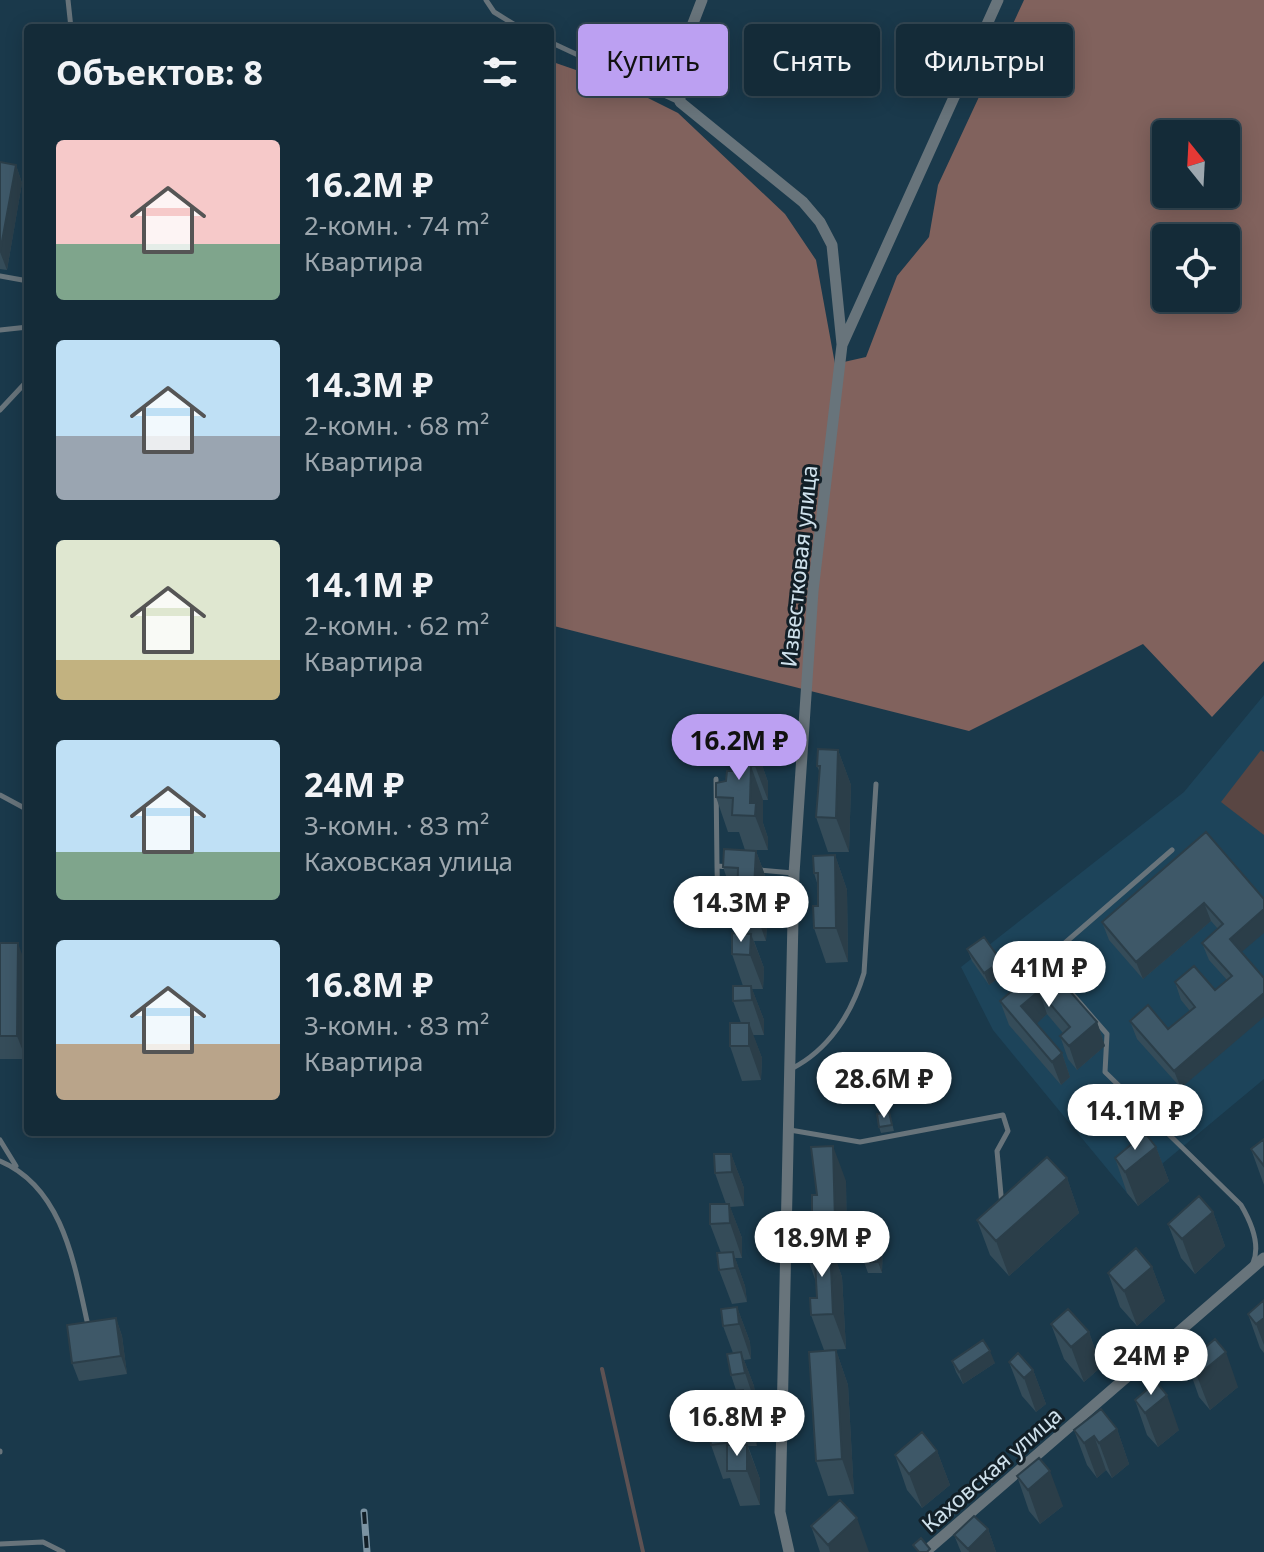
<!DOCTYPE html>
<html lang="ru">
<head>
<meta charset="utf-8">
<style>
  :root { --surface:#142b38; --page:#213743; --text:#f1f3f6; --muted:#9da7ae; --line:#334753; --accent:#bca0f2 }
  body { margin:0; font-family:"Noto Sans",sans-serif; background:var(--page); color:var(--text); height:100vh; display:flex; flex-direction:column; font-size:30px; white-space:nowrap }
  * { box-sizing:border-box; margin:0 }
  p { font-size:26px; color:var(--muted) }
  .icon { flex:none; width:44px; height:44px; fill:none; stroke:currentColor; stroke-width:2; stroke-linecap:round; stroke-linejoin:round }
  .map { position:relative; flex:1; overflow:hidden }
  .side { position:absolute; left:24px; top:24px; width:530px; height:1112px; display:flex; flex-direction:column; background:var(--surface); border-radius:8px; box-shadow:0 4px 20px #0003,0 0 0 2px var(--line) }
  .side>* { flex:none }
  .guide { position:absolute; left:578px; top:24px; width:566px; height:72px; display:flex; gap:16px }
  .needle { width:52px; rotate:342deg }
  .buttons { position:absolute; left:1152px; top:120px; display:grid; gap:16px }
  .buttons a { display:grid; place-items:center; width:88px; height:88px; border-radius:8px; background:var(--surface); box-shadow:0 4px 20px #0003,0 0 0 2px var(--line); font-size:40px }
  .price { position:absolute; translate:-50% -68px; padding:0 18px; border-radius:28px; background:#fff; color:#222; font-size:26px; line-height:52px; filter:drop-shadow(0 2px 4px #0008) }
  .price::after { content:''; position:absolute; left:50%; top:48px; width:24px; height:18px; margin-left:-12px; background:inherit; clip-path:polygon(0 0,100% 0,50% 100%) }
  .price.current { background:var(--accent); color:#111 }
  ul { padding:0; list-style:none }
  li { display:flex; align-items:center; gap:24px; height:200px; padding:0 32px }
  li span { display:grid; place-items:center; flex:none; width:224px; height:160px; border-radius:8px; color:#555 }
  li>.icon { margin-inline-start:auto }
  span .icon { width:96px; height:96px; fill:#fffc; stroke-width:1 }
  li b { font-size:34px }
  h2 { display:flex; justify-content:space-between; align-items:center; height:96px; padding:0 32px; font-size:34px }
  .pill { padding:0 28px; border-radius:8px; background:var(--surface); box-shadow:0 4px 20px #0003,0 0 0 2px var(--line); font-size:28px; line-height:72px }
  .pill.current { background:var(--accent); color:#111 }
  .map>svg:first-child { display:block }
</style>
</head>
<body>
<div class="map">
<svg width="1264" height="1552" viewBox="0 0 1264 1552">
  <rect width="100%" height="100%" fill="#1a394b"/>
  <!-- built -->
  <path fill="#1d445a" d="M1264,695V1079L1127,1193L993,1030L961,967L1184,792Z"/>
  <!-- green -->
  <path fill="#594643" d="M1261,750L1264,752V835L1221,802Z"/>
  <!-- forest -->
  <path fill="#81625d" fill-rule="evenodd" d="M1024,0H1264V661L1212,717L1143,644L969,731L550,625V61L628,88L678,113L785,214L816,260L835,364L866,357L897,276L929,237L938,185ZM1166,134H1226V194H1166ZM1166,238H1226V298H1166Z"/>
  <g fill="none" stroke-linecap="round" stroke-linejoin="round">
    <!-- stream -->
    <path stroke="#5e5253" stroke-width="4" d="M602,1369L643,1552"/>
    <!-- lane -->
    <path stroke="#68747b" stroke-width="5" d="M68,0L71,28
      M486,0L494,12L520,28
      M550,42L679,102
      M0,276L28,281
      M0,330L28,327
      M0,410L28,380
      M716,779L717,866L730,867
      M0,795L28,810
      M717,866L718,913
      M760,870L793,873
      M1051,971V955L1172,850
      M1061,981L1107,1034L1105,1072L1241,1205C1251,1222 1261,1244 1253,1263
      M791,1069C829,1050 852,1013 864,973L876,784
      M790,1130L860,1142L1003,1115L1008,1131L997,1151L1002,1206
      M0,1140L16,1166
      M0,1161C62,1187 74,1262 87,1321
      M0,1451V1452
      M0,1544L43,1542L63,1552"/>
    <!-- street -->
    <path stroke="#68747b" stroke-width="11" d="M702,0L680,57V102L803,202L820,222L832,245L842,344
      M789,1552L780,1512L794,874L813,591L842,345L998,0
      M925,1552L1264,1258"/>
    <!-- rail casing -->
    <g stroke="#7b93a2" stroke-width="7">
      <path id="rail" d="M364,1512L367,1552"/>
    </g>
    <!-- rail -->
    <use href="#rail" stroke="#121f27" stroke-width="4" stroke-dasharray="12" stroke-linecap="butt"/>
  </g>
  <!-- wall -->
  <path fill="#354c59" d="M0,162L16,165L22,183L7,270L0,269Z
    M756,748L768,782V800H763V823L768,838V850H745L739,832H728L716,797L732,771Z
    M838,750L851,785L849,852H828L816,817L820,773L817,766Z
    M1206,832L1242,952L1264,978L1181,1088L1137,1039L1130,1021L1168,1029L1190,1011L1181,1000L1175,982L1215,990L1227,980L1209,960L1202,943L1218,929L1211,921L1143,979L1109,940L1102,922Z
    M756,851L769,886L766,941H754L764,968L763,989H752L764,1020V1035H753L762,1058L761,1080L742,1081L730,1046L741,1023L733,1001L743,986L732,954L747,934L737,906V902H735L723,867Z
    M835,855L847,890L848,962L826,963L814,928L818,906V886L814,873Z
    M0,943L26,966V1059H0Z
    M967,949L1001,961L1005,973L989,985L972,961Z
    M1045,963L1097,1022L1105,1046L1077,1070L1068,1059L1060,1036L1063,1033L1047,1014L1036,1024L1062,1053L1070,1077L1061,1085L1009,1025L1000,1001Z
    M899,1079V1100L868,1099L864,1087Z
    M889,1112L894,1131L881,1133L879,1127Z
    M1264,1139V1185L1251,1149Z
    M1156,1147L1169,1181L1138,1206L1127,1193L1115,1158Z
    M731,1154L744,1188V1206L730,1207L742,1238V1258H735L745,1286L747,1302L732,1304L719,1270L721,1253L710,1224L726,1204L715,1173Z
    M1067,1178L1079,1213L1009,1276L990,1255L977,1220Z
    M846,1181L847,1255H834L842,1277L846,1349L824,1350L811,1315L817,1298L816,1282L809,1262L820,1243L812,1221L817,1195Z
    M1213,1212L1225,1246L1195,1274L1181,1258L1168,1224Z
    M878,1226L883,1238L882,1273H868L864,1262Z
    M1152,1267L1165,1301L1137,1326L1120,1307L1108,1273Z
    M1264,1300V1353L1260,1348L1248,1314Z
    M737,1307L750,1342L751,1359L744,1360L754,1386L757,1408L750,1409L756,1424L757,1446H748L760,1479V1505L740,1506L730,1478L723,1479L711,1445L709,1431L730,1445H740L728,1412L736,1390L731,1375L733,1353L723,1326Z
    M116,1318L122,1336L127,1374L79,1381L72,1363Z
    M1051,1324L1089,1332L1101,1367L1084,1382L1064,1359Z
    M836,1350L848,1385L854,1494L828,1496L816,1461Z
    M952,1361L995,1363L963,1384L956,1372Z
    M1009,1362L1033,1370L1046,1404L1036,1412L1022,1396Z
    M1187,1363L1238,1387L1210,1410L1199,1397Z
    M1135,1400L1179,1430L1158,1447L1147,1435Z
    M1117,1429L1129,1464L1112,1478L1106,1470L1097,1478L1087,1465L1074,1430Z
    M937,1451L950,1485L922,1508L907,1490L895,1455Z
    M1017,1476L1063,1506L1040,1524L1029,1511Z
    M811,1526L869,1552H820Z
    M988,1529L996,1552H961L954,1535Z"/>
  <!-- shaded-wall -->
  <path fill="#2b3e49" d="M16,165L22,183L7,270L0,252Z
    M756,748L768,782V800L755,766Z
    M838,750L851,785L849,852L836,818Z
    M751,766L763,800V823L768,838V850L750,803Z
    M756,851L769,886L766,941L753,906Z
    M835,855L847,890L848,962L836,928Z
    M1204,903L1211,921L1143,979L1136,962Z
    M1264,909V933L1237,956L1230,939Z
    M751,934L764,968L763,989L750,955Z
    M18,943L26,966V1059L17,1036Z
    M1001,961L1005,973L989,985L984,973Z
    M751,986L764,1020V1035L752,1000Z
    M1039,991L1047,1014L1030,1030L1021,1006Z
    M1264,993V1017L1181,1088L1174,1071Z
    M1097,1022L1105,1046L1077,1070L1069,1046Z
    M749,1023L762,1058L761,1080L749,1046Z
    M1062,1053L1070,1077L1061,1085L1052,1062Z
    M895,1068L899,1079V1100L895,1088Z
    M833,1146L846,1181L847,1255L835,1221Z
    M1156,1147L1169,1181L1138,1206L1125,1172Z
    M731,1154L744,1188V1206L732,1172Z
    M1067,1178L1079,1213L1009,1276L996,1241Z
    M729,1204L742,1238V1258L730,1223Z
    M1213,1212L1225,1246L1195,1274L1182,1239Z
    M878,1226L883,1238L882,1273L878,1262Z
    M830,1243L842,1277L846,1349L833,1314Z
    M733,1252L745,1286L747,1302L735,1268Z
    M1152,1267L1165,1301L1137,1326L1124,1291Z
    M737,1307L750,1342L751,1359L739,1324Z
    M116,1318L122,1336L127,1374L121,1356Z
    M1264,1318V1345L1256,1324Z
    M1089,1332L1101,1367L1084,1382L1071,1347Z
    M836,1350L848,1385L854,1494L842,1459Z
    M990,1351L995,1363L963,1384L959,1372Z
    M741,1352L754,1386L757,1408L745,1373Z
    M1226,1352L1238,1387L1210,1410L1197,1376Z
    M1033,1370L1046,1404L1036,1412L1024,1378Z
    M743,1390L756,1424L757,1446L745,1411Z
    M1167,1395L1179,1430L1158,1447L1145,1413Z
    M724,1429L736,1463V1471L726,1443Z
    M1117,1429L1129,1464L1112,1478L1099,1443Z
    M1094,1436L1106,1470L1097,1478L1084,1443Z
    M747,1445L760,1479V1505L747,1471Z
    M937,1451L950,1485L922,1508L909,1474Z
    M1050,1471L1063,1506L1040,1524L1028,1490Z
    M857,1518L869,1552H830L828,1545Z
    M988,1529L996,1552H969L968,1549Z"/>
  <!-- building -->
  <path fill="#3e5868" stroke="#2b3e49" stroke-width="2" d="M0,162L16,165L0,252Z
    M732,747L756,748L755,766H751L750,803H756L755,816L732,815L733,798L716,797V783L726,781L727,771H732Z
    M818,749L838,750L836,818L816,817L820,766H817Z
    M1206,832L1264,899V909L1230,939L1264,978V993L1174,1071L1130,1021L1148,1005L1168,1029L1195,1007L1175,982L1194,966L1215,990L1232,976L1202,943L1223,924L1204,903L1136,962L1102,922Z
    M724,849L756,851L753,906H737L738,868L723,867Z
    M835,855L836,928H814L813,906H818V873H814L813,856Z
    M732,933L751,934L750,955L732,954Z
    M984,937L1001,961L984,973L967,949Z
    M0,943H18L17,1036H0Z
    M1045,963L1097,1022L1069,1046L1060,1036L1070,1027L1039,991L1021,1006L1062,1053L1052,1062L1000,1001Z
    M733,986H751L752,1000L733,1001Z
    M730,1023H749V1046H730Z
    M874,1067L895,1068V1088L864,1087V1077H874Z
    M889,1112L892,1125L879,1127L877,1114Z
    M1145,1133L1156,1147L1125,1172L1115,1158Z
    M1264,1139V1166L1251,1149Z
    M833,1146L835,1221H812V1195H817L811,1147Z
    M714,1154H731L732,1172L715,1173Z
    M1047,1157L1067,1178L996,1241L977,1220Z
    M1199,1196L1213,1212L1182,1239L1168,1224Z
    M710,1204H729L730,1223L710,1224Z
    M864,1226H878V1262H864Z
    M830,1243L833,1314L811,1315L810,1298H817L815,1262H809L808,1244Z
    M1136,1248L1152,1267L1124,1291L1108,1273Z
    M733,1252L735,1268L719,1270L717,1253Z
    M1264,1300V1318L1256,1324L1248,1314Z
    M737,1307L739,1324L723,1326L721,1309Z
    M1068,1309L1089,1332L1071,1347L1051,1324Z
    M116,1318L121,1356L72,1363L67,1325Z
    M1215,1339L1226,1352L1197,1376L1187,1363Z
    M983,1340L990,1351L959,1372L952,1361Z
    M836,1350L842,1459L816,1461L809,1352Z
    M741,1352L745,1373L731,1375L727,1354Z
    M1018,1353L1033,1370L1024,1378L1009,1362Z
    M1156,1382L1167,1395L1145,1413L1135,1400Z
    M743,1390L745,1411L728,1412L727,1391Z
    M1101,1409L1117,1429L1099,1443L1094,1436L1084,1443L1074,1430Z
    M724,1429L726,1443L711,1445L709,1431Z
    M922,1432L937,1451L909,1474L895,1455Z
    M727,1445H747V1471H727Z
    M1039,1458L1050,1471L1028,1490L1017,1476Z
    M840,1500L857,1518L828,1545L811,1526Z
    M974,1516L988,1529L968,1549L954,1535Z
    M921,1538L930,1549L927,1552H919L913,1545Z"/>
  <g text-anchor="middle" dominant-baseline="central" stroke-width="6" stroke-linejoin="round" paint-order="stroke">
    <!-- street labels -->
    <g font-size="22" fill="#cfe1ec" stroke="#121f27">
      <text transform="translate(798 566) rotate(-84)">Известковая улица</text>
      <text transform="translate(991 1469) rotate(-41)">Каховская улица</text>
    </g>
  </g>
</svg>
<div class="buttons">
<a><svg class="needle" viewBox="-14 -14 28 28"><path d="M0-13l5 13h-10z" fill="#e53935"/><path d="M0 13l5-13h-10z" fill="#9da7ae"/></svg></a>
<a><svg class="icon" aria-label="locate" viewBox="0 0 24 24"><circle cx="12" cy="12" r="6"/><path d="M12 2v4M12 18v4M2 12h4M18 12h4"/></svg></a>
</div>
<b class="price current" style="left:739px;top:782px">16.2M ₽</b>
<b class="price" style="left:741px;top:944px">14.3M ₽</b>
<b class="price" style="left:1049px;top:1009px">41M ₽</b>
<b class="price" style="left:884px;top:1120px">28.6M ₽</b>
<b class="price" style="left:1135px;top:1152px">14.1M ₽</b>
<b class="price" style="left:822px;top:1279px">18.9M ₽</b>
<b class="price" style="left:1151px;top:1397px">24M ₽</b>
<b class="price" style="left:737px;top:1458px">16.8M ₽</b>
<div class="guide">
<a class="pill current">Купить</a>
<a class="pill">Снять</a>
<a class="pill">Фильтры</a>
</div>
<section class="side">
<h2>Объектов: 8<svg class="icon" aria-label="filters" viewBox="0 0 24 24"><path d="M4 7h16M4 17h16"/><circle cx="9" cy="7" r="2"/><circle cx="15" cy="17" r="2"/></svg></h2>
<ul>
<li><span style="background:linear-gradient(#f6c9c9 65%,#7fa58c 0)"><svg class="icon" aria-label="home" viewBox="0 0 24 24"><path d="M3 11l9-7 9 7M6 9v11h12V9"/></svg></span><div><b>16.2M ₽</b><p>2-комн. · 74 m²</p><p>Квартира</p></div></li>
<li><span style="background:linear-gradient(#bfe0f5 60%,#9aa5b1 0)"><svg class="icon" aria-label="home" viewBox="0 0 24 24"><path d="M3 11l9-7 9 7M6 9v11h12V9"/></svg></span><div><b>14.3M ₽</b><p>2-комн. · 68 m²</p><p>Квартира</p></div></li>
<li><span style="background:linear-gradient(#dfe7d0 75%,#c2b280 0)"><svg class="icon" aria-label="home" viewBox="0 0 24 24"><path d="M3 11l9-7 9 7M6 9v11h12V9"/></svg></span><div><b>14.1M ₽</b><p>2-комн. · 62 m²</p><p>Квартира</p></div></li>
<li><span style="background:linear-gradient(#bfe0f5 70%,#7fa58c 0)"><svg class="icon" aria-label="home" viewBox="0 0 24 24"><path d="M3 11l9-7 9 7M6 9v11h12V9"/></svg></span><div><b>24M ₽</b><p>3-комн. · 83 m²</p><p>Каховская улица</p></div></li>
<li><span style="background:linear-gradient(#bfe0f5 65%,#b9a48a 0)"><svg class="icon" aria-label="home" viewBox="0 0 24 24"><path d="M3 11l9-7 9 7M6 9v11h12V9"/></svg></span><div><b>16.8M ₽</b><p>3-комн. · 83 m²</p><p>Квартира</p></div></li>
</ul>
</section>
</div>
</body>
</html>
